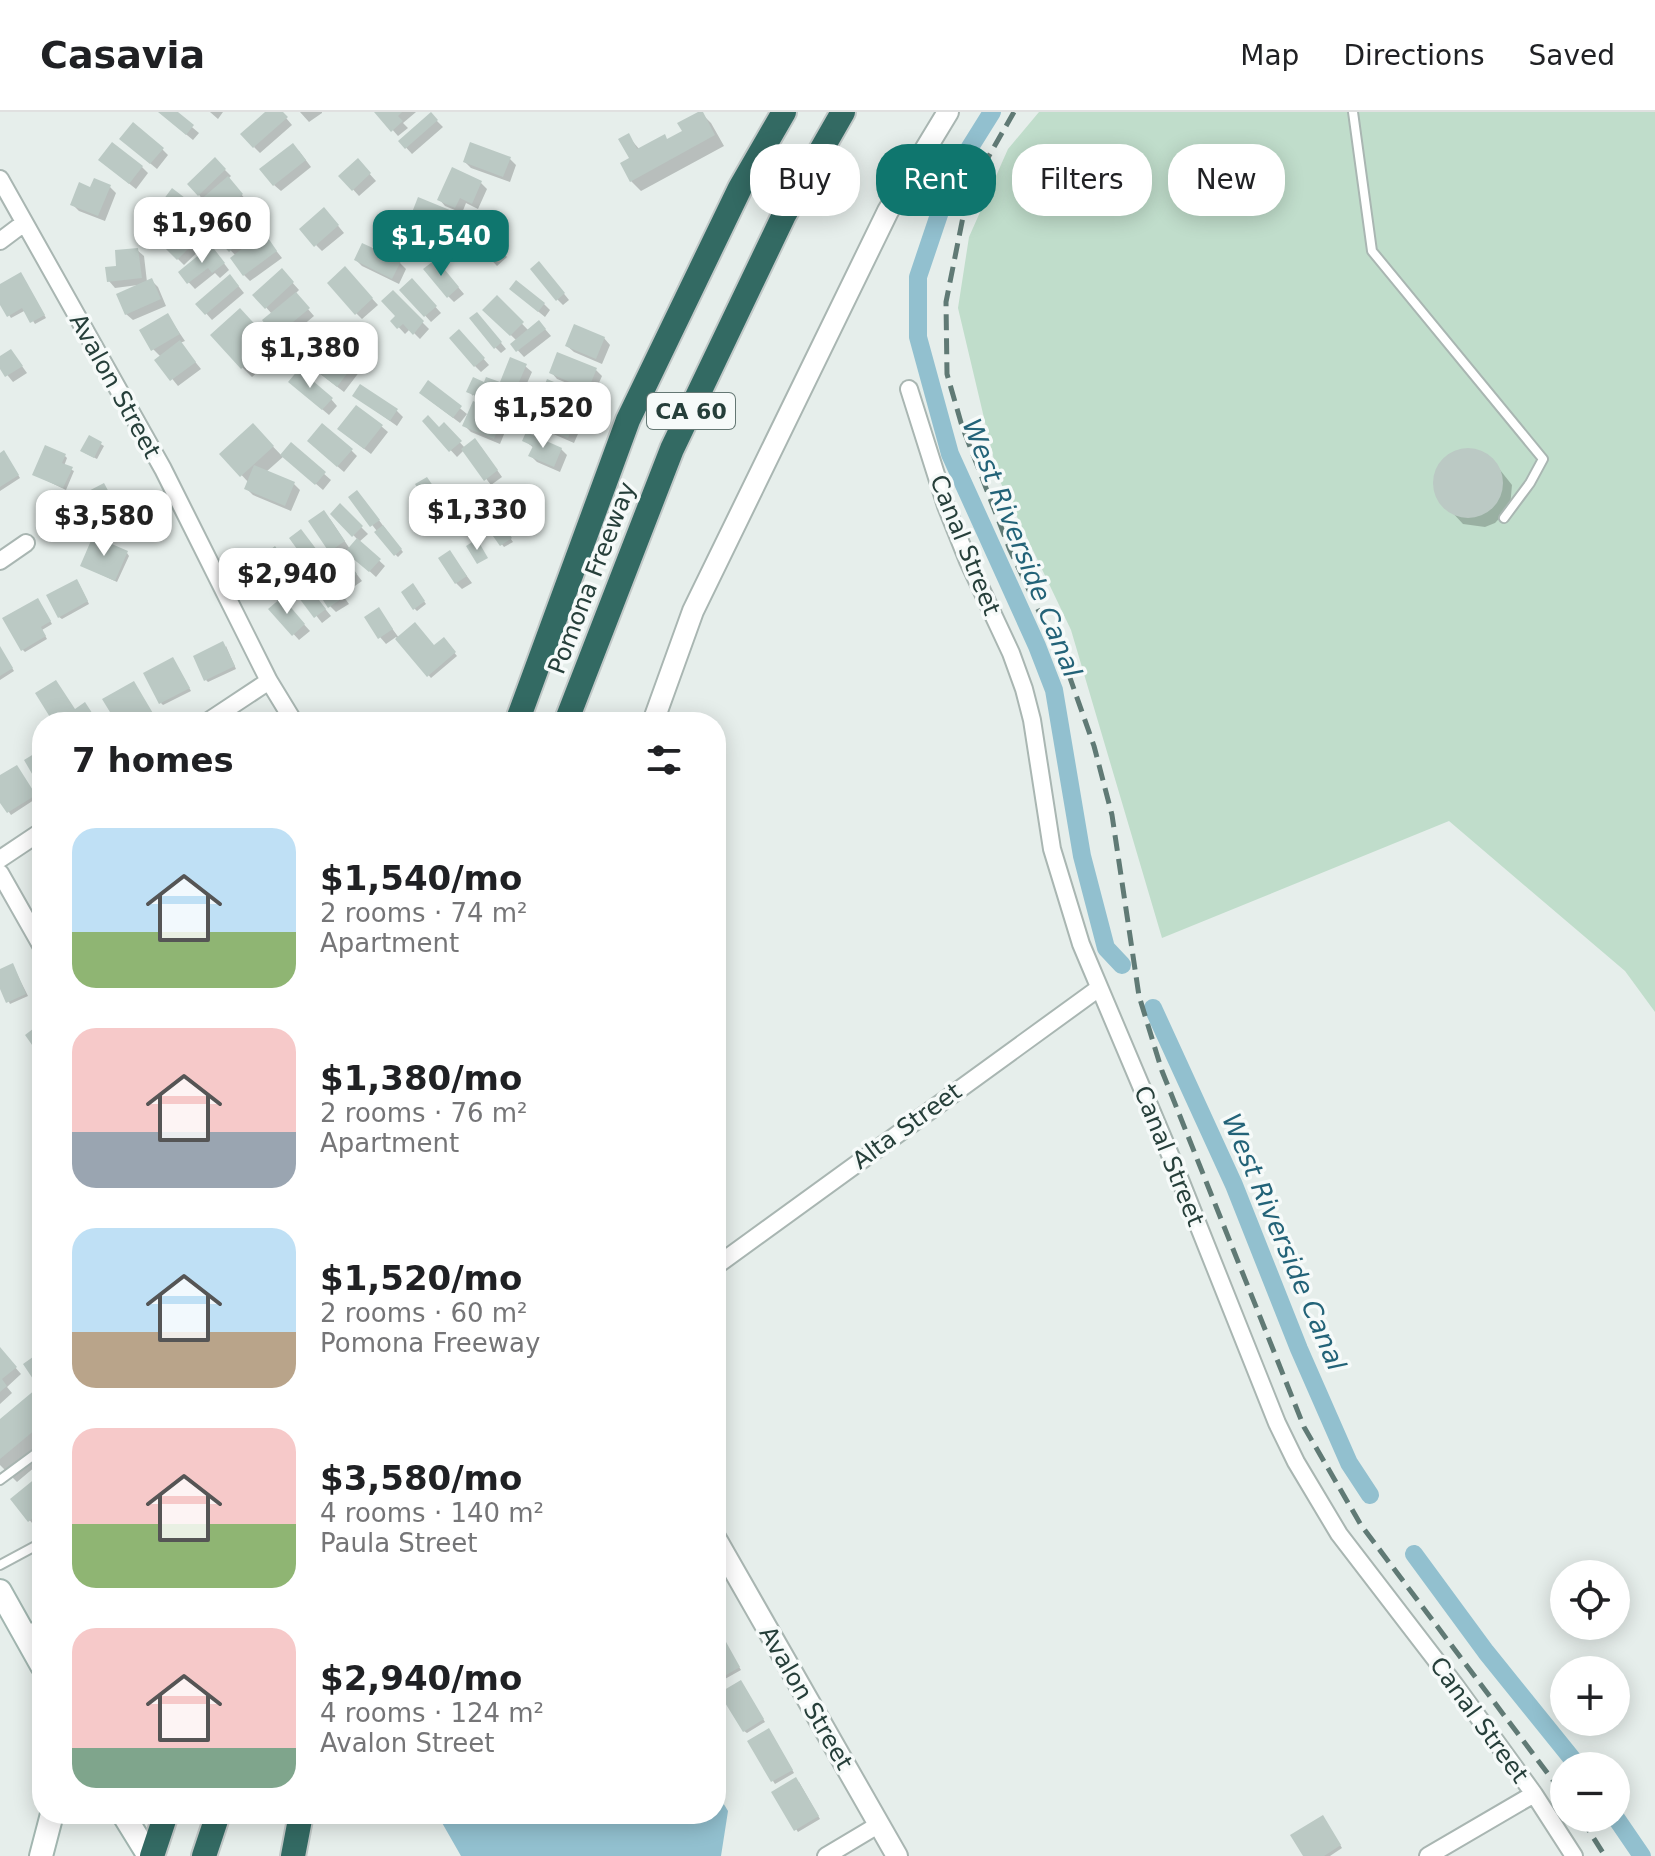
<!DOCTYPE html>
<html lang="en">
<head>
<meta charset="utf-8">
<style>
  :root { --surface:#fff; --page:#f6f6f6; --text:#202124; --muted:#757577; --line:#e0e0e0; --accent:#0f766e }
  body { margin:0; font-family:"DejaVu Sans",sans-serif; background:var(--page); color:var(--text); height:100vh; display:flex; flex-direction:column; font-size:30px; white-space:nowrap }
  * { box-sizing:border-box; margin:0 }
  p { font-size:26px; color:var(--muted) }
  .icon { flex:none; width:44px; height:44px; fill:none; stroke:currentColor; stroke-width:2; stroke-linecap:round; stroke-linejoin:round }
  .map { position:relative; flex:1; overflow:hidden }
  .drawer { position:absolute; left:32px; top:600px; width:694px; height:1112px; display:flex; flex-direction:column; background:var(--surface); border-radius:32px; box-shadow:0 4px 20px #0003 }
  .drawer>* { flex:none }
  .top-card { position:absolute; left:750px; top:32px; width:760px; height:72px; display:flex; gap:16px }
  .tools { position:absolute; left:1550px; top:1448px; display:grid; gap:16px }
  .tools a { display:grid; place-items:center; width:80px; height:80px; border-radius:50%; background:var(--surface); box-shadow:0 4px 20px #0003; font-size:40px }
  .price { position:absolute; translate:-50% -68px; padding:0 18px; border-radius:16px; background:#fff; color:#222; font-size:26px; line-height:52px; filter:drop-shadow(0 2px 4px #0008) }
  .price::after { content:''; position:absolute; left:50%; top:48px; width:24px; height:18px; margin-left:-12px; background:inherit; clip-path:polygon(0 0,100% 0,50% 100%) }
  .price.current { background:var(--accent); color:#fff }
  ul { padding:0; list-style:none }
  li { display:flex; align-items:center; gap:24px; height:200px; padding:0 40px }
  li span { display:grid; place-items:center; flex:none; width:224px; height:160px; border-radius:24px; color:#555 }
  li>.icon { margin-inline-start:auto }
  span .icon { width:96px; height:96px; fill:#fffc; stroke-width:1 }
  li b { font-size:34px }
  h2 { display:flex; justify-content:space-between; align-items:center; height:96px; padding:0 40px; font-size:34px }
  .pill { padding:0 28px; border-radius:32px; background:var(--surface); box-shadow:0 4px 20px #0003; font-size:28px; line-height:72px }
  .pill.current { background:var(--accent); color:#fff }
  header { display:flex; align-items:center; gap:48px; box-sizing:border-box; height:112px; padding:0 40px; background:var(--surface); border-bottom:2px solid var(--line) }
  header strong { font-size:38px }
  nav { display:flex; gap:44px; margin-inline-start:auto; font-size:28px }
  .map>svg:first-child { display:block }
</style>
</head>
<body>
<header>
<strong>Casavia</strong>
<nav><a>Map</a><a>Directions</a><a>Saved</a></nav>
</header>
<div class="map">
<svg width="1655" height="1744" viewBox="0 0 1655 1744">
  <rect width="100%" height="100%" fill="#e6eeeb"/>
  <!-- green -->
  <path fill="#c0ddcb" d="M1039,0H1655V900L1625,859L1449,709L1162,826L1071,518L998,365L958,196L969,125L1008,37Z"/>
  <!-- water -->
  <path fill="#92c0cf" d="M716,1679L728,1699L721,1744H461L437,1702H716Z"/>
  <!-- shadow -->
  <path fill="#0003" d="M159,0H174L199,21L193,28Z
    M210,0H223L218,7Z
    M268,0H281L292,13L260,41L254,35Z
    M300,0H322V1L309,10Z
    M377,0H416L403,11L408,16L398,24Z
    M701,1L711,11L724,34L641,79L631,69L628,24L640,38L668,29L684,20Z
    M431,3L443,15L412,42L401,30Z
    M128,33L162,37L168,43L157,57Z
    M299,39L311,55L281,79L274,73Z
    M510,47L516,53L510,70L471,56L465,50Z
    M215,48L231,64L228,67L247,89L242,94L265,118L262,121L282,146L250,169L244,163L236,144L215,122L224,113L190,72Z
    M358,49L376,69L359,84L341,64Z
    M107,54L142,55L148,61L136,77Z
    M481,71L487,77L478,97L466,91L462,101L445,94L439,87Z
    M110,75L116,81L105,109L79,99L73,93L92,77Z
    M188,90L194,96L187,106L209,129L184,153L163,132L172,123L158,113Z
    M413,103H456L462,109L456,124L419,109Z
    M330,104L344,121L322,139L316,133Z
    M475,111L507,145L497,154L465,119Z
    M137,138L144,144L147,170L151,168L158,175L166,194L133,208L126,202L138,173L115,176L109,169Z
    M217,142L229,158L220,166L215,161L195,177L180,161Z
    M356,148L400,151L406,157L399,172L362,154Z
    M442,156L464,182L454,190L448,184Z
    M345,157L378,193L362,207L356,201Z
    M545,158L569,188L563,193L557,187Z
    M282,159L299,178L295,182L314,204L283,230L265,208L272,202L255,183Z
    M23,165L46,206L35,212L26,198L11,206L0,189V174Z
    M412,169L441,201L431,210L402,178Z
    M236,171L244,181L212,208L198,192Z
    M393,181L429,217L420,227L410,217L405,222L393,209L398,204Z
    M518,183L544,192L550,198L545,205Z
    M497,186L529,219L545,217L551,224L524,245L512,232L517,229L485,198Z
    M168,204L185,229L180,231L201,257L178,274L157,248L161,245L153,237Z
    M250,208L279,241L252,265L242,255Z
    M483,209L506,237L501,241L495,235Z
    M465,226L489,253L481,260L475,254Z
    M604,226L610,233L602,252L574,240L567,234Z
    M329,233L360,259L344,280L318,260Z
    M11,239L27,261L13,270L0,254V246Z
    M525,254L532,260L515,298L473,281V284L469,279L485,273H501Z
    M596,258L602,264L594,282L557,267L551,260Z
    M429,271L467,302L460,311L428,287Z
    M297,276L331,287L337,294L329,303Z
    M544,279L579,283L585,289L581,298L550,285Z
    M355,284L397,299L403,305L397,314Z
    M503,304L509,310L500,332L471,320L464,313Z
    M528,308L575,309L581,315L574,331L535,314Z
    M424,309L439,317L444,313L465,336L481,335L502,365L491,373L464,338L457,345Z
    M381,314L388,320L371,342L346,323Z
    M262,323L282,344L291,333L331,368L323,378L284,344L266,360L294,372L300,378L291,399L253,383L247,377L249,371L222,342Z
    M89,325L104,334L97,347L85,341Z
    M525,329L561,337L567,343L560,360L537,350L531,344L534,336Z
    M315,335L351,338L357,344L344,360Z
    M1468,337L1489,344L1512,373L1510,395L1495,411L1485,415L1463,412L1437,384L1434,374L1440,352L1447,344Z
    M0,343H6L20,366L0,379Z
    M65,344L67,346L64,354L74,359L66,378L35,363Z
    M427,367L441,386L464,381L476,400L450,418L444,412Z
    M106,376L121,404L97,416L95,414Z
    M351,386L363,387L403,440L398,445L395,442Z
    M340,394L368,422L359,430L385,454L376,465L346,438L341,442L362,469L352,476L346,470L336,444L330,439V407L350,437L358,428L333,402Z
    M517,400L528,416L526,418L514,402Z
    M502,414L513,430L504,435L491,418Z
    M307,426L327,453L323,456L349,492L336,500L330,494L317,459L291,427Z
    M127,441L129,444L117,470L83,454Z
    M450,441L472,471L462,477L456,471Z
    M281,443L331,504L322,511L290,470Z
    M262,452L286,484L281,487L310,519L299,528L271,497L279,490L272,483Z
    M79,472L89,492L62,507L59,505Z
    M415,476L426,492L417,499L414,496Z
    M40,491L52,512L42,518L47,527L25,540L22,537Z
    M378,497L399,526L435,535L444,528L457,544L431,566L396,525L386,532L380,525Z
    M226,534L236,557L208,570L206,568Z
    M0,536L14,559L0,568Z
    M175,550L191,579L163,593L161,591Z
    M19,658L37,686L11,703L0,687V665Z
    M13,854L28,884L10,892L0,872V859Z
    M0,1238L21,1262L7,1275L12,1281L0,1292Z
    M40,1242L42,1244V1273L26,1253Z
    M42,1274V1349L17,1370L0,1353V1310Z
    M42,1364V1417L39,1419L12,1388Z
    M716,1517L741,1558L716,1572Z
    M743,1573L765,1610L747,1621L744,1619Z
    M771,1621L794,1661L775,1672L773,1669Z
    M799,1670L820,1707L798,1720L796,1717Z
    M1325,1708L1342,1736L1330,1744H1305Z"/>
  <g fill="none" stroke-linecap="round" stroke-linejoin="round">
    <!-- canal -->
    <path stroke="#92c0cf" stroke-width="18" d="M992,0L952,64L918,165V225L950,342L1037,534L1054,578L1082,744L1106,836L1122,853
      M1153,896L1234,1073L1299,1237L1349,1351L1370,1383
      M1414,1442L1486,1540L1578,1654
      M1616,1706L1642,1744"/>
  </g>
  <!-- building -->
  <path fill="#bbc9c4" d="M158,0H178L194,13L186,23Z
    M265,0H283L288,5L253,36L240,22Z
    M374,0H402L398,4L403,9L391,20Z
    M431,0L438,8L405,37L398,29Z
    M698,0H703L715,23L630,70L620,51L629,46L618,27L629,21L637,37L665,22L667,27L682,19L677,11Z
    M133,10L164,36L150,52L119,27Z
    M112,30L143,54L129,72L98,48Z
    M470,30L511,45L503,65L463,50Z
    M293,31L306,48L273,74L259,57Z
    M215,45L226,57L198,84L187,72Z
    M358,46L371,61L352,79L338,64Z
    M452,55L482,69L472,92L460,86L455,96L437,88Z
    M228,64L243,82L214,106L199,89Z
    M94,66L111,73L98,104L70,93L79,70L90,75Z
    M172,76L189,89L167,120L149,107Z
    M418,85L457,101L450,120L411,103Z
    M243,92L260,111L229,140L212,122Z
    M324,95L339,113L314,135L299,117Z
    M188,105L204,121L177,148L161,132Z
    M475,108L502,138L490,149L463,119Z
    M264,120L277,139L243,164L230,146Z
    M362,131L401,149L392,167L354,148Z
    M211,133L225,151L212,161L208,156L187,172L178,160Z
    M138,136L142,166L107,170L105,155L116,154L115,138Z
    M436,147L459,175L447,186L423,157Z
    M539,149L565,181L556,189L530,157Z
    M345,154L373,186L355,203L327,171Z
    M282,156L294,170L265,197L252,183Z
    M21,160L45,203L30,211L22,196L7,205L0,193V172Z
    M230,162L239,174L205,203L195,192Z
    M152,166L161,187L125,203L116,182Z
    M412,166L437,194L424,205L399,178Z
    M516,168L545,191L538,200L509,177Z
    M393,178L424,209L413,223L403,212L397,217L390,209L395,204L381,189Z
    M296,180L310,196L275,225L262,208Z
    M497,183L524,210L510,224L482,198Z
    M240,196L271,230L241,257L210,223Z
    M477,200L502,230L494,237L469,206Z
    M168,201L180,222L151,239L139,218Z
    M539,208L546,217L516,240L510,232Z
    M574,212L605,225L596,247L565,234Z
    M459,217L485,246L474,255L449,226Z
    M180,228L196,250L170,269L154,248Z
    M328,230L355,251L337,275L310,254Z
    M11,237L23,254L5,265L0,257V244Z
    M557,240L597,256L588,278L549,261Z
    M510,245L527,252L507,297L466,280L473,265L484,270L486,265L500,270Z
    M299,257L333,286L322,298L288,270Z
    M547,267L580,281L575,294L542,280Z
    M428,268L462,294L453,306L419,281Z
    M360,272L398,297L390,309L352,284Z
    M473,289L504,302L494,327L462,314Z
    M534,289L576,307L568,326L526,309Z
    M356,293L383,313L364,337L337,317Z
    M428,303L439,315L444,310L462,329L449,340L422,309Z
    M253,311L274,334L240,365L219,342Z
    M322,311L353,337L337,355L307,329Z
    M526,320L562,336L554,355L528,344L533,334L522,329Z
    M89,323L102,330L94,346L80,339Z
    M475,326L498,358L484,369L461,337Z
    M291,330L326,360L315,373L280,343Z
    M45,333L66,342L62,351L73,355L63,376L32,363Z
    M1433 371a35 35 0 1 1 70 0a35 35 0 1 1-70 0Z
    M4,338L19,363L0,375V341Z
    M254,353L295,370L285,394L244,377Z
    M427,365L440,384L458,372L471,393L442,413L415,372Z
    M104,371L120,401L93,415L77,385Z
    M357,378L380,408L370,415L348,385Z
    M340,391L363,414L352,425L330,402Z
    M324,398L345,429L329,440L308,409Z
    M499,409L512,426L500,434L488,417Z
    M383,413L402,437L394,444L374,420Z
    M301,417L323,446L310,455L289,426Z
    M93,424L128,439L115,469L80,454Z
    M357,426L381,447L369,460L345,440Z
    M477,427L488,446L477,452L466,434Z
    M275,434L297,465L289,471L266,441Z
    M450,438L467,464L455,472L438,446Z
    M340,439L357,462L345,471L327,448Z
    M257,443L281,477L271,484L246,450Z
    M323,453L344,485L328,496L307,463Z
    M301,465L326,497L314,506L290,474Z
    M77,467L88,489L58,506L46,483Z
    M413,471L425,489L413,498L401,480Z
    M282,485L305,512L292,524L268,497Z
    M38,486L51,509L41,515L46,524L21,539L2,506Z
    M379,495L393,517L378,527L364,505Z
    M415,510L434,533L444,525L456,540L427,565L395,527Z
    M223,529L235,554L204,569L193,544Z
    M0,534L13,556L0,564Z
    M173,545L190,576L159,592L143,561Z
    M56,568L75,597L85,590L98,610H53L35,581Z
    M134,569L154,603L143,610H116L102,587Z
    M42,637V679L24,648Z
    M17,653L36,683L7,701L0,691V663Z
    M13,851L26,882L6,891L0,877V857Z
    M42,910V947L25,923Z
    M0,1235L17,1255L2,1267L7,1274L0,1280Z
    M40,1240L42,1265L35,1270L23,1252Z
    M42,1272V1312L0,1347V1307Z
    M42,1361V1399L28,1410L10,1387Z
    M716,1512L740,1555L716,1569Z
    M741,1568L764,1607L743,1620L719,1581Z
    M769,1616L793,1658L771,1670L747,1629Z
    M796,1665L819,1704L794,1719L771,1680Z
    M1323,1703L1341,1733L1324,1744H1303L1290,1723Z"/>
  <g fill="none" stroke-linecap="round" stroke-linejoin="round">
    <!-- service casing -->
    <g stroke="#a9b6b2" stroke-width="12">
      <path id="service" d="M1353,0L1372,139L1543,347L1530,371L1504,406
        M0,1368L42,1337
        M0,1453L41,1431L42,1416
        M25,1520L42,1510"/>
    </g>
    <!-- minor casing -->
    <g stroke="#a9b6b2" stroke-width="20">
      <path id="minor" d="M0,67L163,357L269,569L294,610
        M0,129L24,111
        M909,277L946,394L968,449L1011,541L1024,577L1032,608L1052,737L1081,832L1171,1045L1277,1311L1296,1350L1339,1422L1455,1573L1534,1682L1574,1744
        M0,449L26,431
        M207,610L269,569
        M0,747L42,719
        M0,761L42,835
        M716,1154L1099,876
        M826,1744L878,1713
        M1428,1744L1534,1682"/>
    </g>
    <!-- tertiary casing -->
    <g stroke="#a9b6b2" stroke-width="24">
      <path id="tertiary" d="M653,610L693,499L888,99L948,0
        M716,1427L897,1744"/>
    </g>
    <!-- secondary casing -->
    <g stroke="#a2b6b0" stroke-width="26">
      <path id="secondary" d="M0,1479L42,1554
        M123,1702L149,1744
        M41,1744L52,1702"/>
    </g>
    <!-- motorway casing -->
    <g stroke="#c2c9c8" stroke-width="28">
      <path id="motorway" d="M517,610L628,308L740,76L784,0
        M566,610L672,337L784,103L843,0
        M152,1744L166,1702
        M204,1744L218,1702
        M293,1744L301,1702"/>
    </g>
    <!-- service -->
    <use href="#service" stroke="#fff" stroke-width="8"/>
    <!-- minor -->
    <use href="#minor" stroke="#fff" stroke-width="16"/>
    <!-- tertiary -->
    <use href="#tertiary" stroke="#fff" stroke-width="20"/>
    <!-- secondary -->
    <use href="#secondary" stroke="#fff" stroke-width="22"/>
    <!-- motorway -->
    <use href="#motorway" stroke="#336a63" stroke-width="24"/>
    <!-- rail -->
    <path stroke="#607a75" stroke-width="5" stroke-dasharray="16 8" stroke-linecap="butt" d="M1014,0L982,56L964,100L946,190L947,262L962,314L1010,438L1069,563L1094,634L1112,703L1139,884L1162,959L1304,1315L1361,1413L1564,1683
      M1581,1706L1605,1744"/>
  </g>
  <g text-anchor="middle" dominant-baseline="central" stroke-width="7" stroke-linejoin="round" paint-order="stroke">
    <!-- shield labels -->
    <rect fill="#f6faf9" stroke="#647773" stroke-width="2" x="647" y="281" width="88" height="36" rx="6"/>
    <g font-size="22" font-weight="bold" fill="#263f3a">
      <text x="691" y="299">CA 60</text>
    </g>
    <!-- street labels -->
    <g font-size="24" fill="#263f3a" stroke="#f6faf9">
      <text transform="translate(115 274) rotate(61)">Avalon Street</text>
      <text transform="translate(965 433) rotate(68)">Canal Street</text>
      <text transform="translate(592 466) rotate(-69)">Pomona Freeway</text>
      <text transform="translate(907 1014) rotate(-36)">Alta Street</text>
      <text transform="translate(1169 1044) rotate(68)">Canal Street</text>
      <text transform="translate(806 1586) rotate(60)">Avalon Street</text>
      <text transform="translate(1479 1608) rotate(54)">Canal Street</text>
    </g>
    <!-- water labels -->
    <g font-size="26" font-style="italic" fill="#236378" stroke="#f6faf9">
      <text transform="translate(1022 436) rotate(68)">West Riverside Canal</text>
      <text transform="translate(1284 1130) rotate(67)">West Riverside Canal</text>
    </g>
  </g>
</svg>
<div class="tools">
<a><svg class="icon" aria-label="locate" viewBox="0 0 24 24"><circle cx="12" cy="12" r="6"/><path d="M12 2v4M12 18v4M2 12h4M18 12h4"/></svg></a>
<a>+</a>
<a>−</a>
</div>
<b class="price" style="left:202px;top:153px">$1,960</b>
<b class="price current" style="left:441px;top:166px">$1,540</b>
<b class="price" style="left:310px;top:278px">$1,380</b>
<b class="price" style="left:543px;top:338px">$1,520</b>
<b class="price" style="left:477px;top:440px">$1,330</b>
<b class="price" style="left:104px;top:446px">$3,580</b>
<b class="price" style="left:287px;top:504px">$2,940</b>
<div class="top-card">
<a class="pill">Buy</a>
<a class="pill current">Rent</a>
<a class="pill">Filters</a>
<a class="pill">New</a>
</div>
<section class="drawer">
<h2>7 homes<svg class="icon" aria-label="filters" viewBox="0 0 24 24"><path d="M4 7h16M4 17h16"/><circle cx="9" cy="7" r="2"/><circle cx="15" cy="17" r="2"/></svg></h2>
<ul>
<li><span style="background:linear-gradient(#bfe0f5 65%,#8fb573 0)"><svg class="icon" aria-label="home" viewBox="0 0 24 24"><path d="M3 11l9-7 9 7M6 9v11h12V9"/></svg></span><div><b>$1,540/mo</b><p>2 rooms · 74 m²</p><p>Apartment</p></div></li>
<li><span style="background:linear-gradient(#f6c9c9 65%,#9aa5b1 0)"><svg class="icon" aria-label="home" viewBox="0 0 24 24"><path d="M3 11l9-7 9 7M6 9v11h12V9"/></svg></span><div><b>$1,380/mo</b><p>2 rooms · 76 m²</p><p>Apartment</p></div></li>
<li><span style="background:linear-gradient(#bfe0f5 65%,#b9a48a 0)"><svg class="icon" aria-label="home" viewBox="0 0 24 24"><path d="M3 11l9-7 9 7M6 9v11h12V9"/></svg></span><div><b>$1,520/mo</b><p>2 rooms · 60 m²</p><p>Pomona Freeway</p></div></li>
<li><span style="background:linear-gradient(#f6c9c9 60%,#8fb573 0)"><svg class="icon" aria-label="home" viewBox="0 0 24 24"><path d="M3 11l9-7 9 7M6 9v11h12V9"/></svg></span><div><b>$3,580/mo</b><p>4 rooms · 140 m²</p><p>Paula Street</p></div></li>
<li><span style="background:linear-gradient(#f6c9c9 75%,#7fa58c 0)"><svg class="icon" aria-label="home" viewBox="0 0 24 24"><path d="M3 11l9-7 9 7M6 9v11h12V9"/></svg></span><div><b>$2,940/mo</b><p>4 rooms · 124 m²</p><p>Avalon Street</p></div></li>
</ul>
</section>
</div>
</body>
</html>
